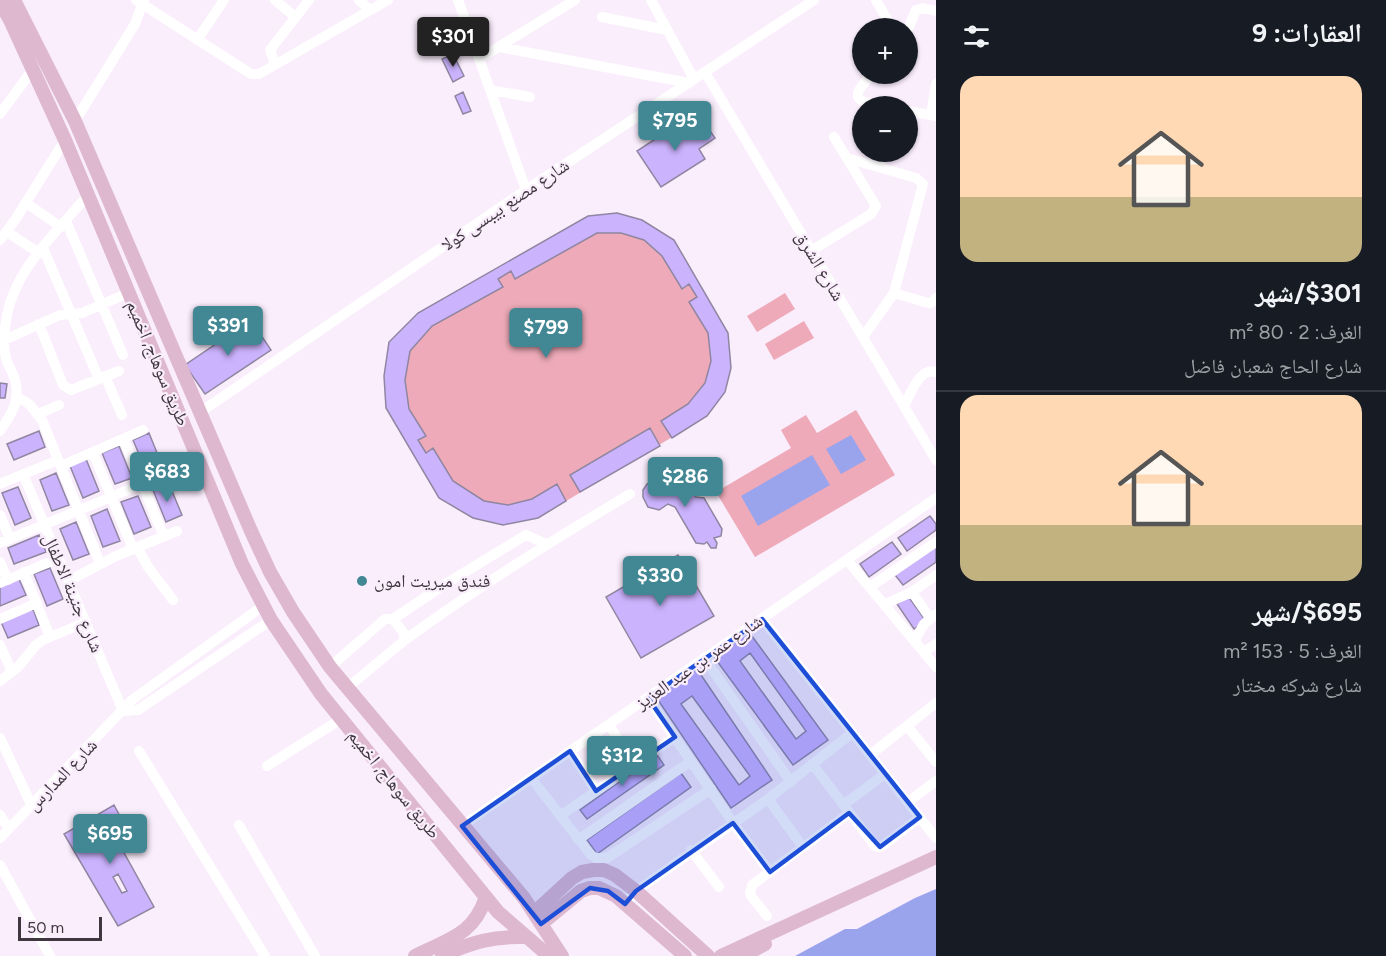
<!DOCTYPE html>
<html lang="ar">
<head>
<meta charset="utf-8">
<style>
  :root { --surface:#171b24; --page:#242831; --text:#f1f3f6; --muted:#9ea1a6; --line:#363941; --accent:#428794 }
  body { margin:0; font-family:Figtree,"Noto Naskh Arabic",sans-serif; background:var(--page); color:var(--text); direction:rtl; height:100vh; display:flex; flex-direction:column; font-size:22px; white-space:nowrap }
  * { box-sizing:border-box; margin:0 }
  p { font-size:20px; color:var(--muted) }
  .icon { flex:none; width:33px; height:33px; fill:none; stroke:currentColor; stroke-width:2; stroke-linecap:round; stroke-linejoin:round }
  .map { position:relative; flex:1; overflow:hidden; direction:ltr }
  .panel { display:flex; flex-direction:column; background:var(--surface); width:450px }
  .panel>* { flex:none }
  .tools { position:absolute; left:852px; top:18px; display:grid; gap:12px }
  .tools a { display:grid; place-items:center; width:66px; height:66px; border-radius:50%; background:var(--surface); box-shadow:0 2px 4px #0004; font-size:30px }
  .scale { position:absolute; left:18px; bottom:15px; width:84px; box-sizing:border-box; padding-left:6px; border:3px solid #3f3640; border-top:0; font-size:16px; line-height:21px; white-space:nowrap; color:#3f3640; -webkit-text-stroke:4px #faedfc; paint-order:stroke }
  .price { position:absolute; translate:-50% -51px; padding:0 14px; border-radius:6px; background:var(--accent); color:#fff; font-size:20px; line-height:39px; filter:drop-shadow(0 2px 3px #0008) }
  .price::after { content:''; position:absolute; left:50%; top:36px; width:18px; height:14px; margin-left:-9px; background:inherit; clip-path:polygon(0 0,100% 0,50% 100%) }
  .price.active { background:#222; color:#fff }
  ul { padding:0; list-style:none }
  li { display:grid; align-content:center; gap:12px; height:318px; padding:0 24px }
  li+li { border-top:2px solid var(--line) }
  li span { display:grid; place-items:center; height:186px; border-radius:18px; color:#555 }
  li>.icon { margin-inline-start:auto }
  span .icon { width:108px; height:108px; fill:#fffc; stroke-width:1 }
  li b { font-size:26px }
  h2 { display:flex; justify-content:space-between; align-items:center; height:72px; padding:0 24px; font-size:26px }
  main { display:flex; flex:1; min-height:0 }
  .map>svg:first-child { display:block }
</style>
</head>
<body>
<main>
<section class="panel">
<h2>العقارات: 9<svg class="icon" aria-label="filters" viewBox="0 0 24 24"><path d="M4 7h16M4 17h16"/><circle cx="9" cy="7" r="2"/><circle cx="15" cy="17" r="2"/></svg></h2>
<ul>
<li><span style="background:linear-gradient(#ffd9b3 65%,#c2b280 0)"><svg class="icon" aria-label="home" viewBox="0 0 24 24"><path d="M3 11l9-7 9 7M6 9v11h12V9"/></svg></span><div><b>$301/شهر</b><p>الغرف: 2 · 80 m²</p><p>شارع الحاج شعبان فاضل</p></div></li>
<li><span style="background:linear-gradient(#ffd9b3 70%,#c2b280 0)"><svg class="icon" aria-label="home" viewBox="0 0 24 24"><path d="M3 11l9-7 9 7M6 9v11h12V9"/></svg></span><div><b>$695/شهر</b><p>الغرف: 5 · 153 m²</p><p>شارع شركه مختار</p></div></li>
</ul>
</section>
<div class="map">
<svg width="936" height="956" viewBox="0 0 936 956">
  <rect width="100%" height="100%" fill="#faedfc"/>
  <!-- green -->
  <path fill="#eeaab8" d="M617,213L642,220L674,240L728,333L731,368L725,392L707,416L538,518L503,525L439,498L384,376L389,342L418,313L588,216Z
    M785,293L795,309L757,332L747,316Z
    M804,321L814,338L774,360L765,344Z
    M856,410L895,475L755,557L716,492L791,448L781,430L806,415L817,433Z"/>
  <!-- water -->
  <path fill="#9aa4ed" d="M851,435L866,460L841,474L826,449Z
    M812,455L830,485L758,526L741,496Z
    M936,889V956H795L845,929H857L915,898Z"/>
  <!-- building -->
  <path fill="#ccb3fe" stroke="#8f86a1" stroke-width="1.5" fill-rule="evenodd" d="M441,23L451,42L434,51L424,32Z
    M453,54L464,76L453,82L442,59Z
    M463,92L471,111L463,114L455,96Z
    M681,122L688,133L704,122L715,138L699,149L705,159L661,187L637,151Z
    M617,213L642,220L674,240L728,333L731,368L725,392L707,416L672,438L661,421L688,404L705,383L711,361L708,333L689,302L697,297L689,284L682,289L662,256L644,240L621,233H597L515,279L511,271L498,279L503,287L432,326L410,351L405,380L409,409L426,436L418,440L426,453L433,448L453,481L484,501L508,505L532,499L557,484L566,501L538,518L503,525L473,518L439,498L386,408L384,376L389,342L418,313L588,216Z
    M251,320L271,350L205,394L185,365Z
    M0,383L7,384L5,398H0Z
    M650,428L660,446L580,492L570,475Z
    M39,431L45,447L14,460L7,444Z
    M149,433L162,465L146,471L133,440Z
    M119,446L132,478L115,484L102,453Z
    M86,459L99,491L83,498L70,466Z
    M56,473L69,505L52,511L40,480Z
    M675,478L687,481L696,497L704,498L722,529L721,536L714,538L717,543L716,548H711L707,542L704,544L696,543L675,507L668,504L659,510L648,507L643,497V490L647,484L654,480L660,482Z
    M169,484L182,515L166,522L153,490Z
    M18,487L31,518L15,525L2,493Z
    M138,496L151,527L134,534L121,502Z
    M107,509L120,541L103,547L91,516Z
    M930,516L936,524V530L907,551L898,538Z
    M76,522L89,554L73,560L60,529Z
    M39,535L46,552L14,564L8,548Z
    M892,542L901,554L869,577L860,564Z
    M936,546V562L903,585L895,575Z
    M678,555L714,616L641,658L606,597Z
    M50,568L63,599L47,606L34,574Z
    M19,579L26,595L0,606V586Z
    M908,596L926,621L914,629L897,604Z
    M33,609L39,625L8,638L1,622Z
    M749,632L828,740L793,765L714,657ZM750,653L806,731L796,739L740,661Z
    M697,669L772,780L731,808L656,697ZM692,696L750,776L739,785L681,704Z
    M657,755L664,765L587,819L580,810Z
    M681,773L691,787L597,854L587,840Z
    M114,805L129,833L117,840L154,907L118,926L64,834ZM118,874L127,891L122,893L113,877Z"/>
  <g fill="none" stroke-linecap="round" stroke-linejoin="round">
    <!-- minor -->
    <path stroke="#fff" stroke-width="10" d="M136,0L251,74H259L388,0
      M275,0L295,17
      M359,0L370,10
      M458,0L526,190
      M651,0L694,79
      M876,0L892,28
      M602,17L667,30
      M908,29L916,10L923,8L936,11
      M197,40L224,0
      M499,47L689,83
      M479,59L575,0
      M275,64L270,50L309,0
      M705,72L936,460
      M872,74C849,99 854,101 885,106
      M490,90L530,97
      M908,111L936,116
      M0,114L33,69
      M931,115L936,84
      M75,121L135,24L144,0
      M847,158L916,178L923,184L894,293L863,337
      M878,167L884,152
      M26,203L61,227
      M66,221L123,355
      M7,232L39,253
      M0,240L15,220L65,140
      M43,248L99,379
      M811,251L871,214L876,206L834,137
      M894,293L928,303H931L936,298
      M39,324L63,385L71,390L119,371
      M4,340L60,315L82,313L128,293
      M105,376L122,415
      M17,397L29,404L42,420L100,563
      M904,406C911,394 919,367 936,372
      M199,413L526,190L814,0
      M38,414L59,405
      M0,431C11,415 21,400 15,380C13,372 8,366 6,358C3,347 4,333 6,322C12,271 56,233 88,195
      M124,440L164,537
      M93,453L133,549
      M61,466L143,430
      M23,474L123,711
      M0,484L58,460
      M0,515L10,539
      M0,543L159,477
      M137,547L148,567L173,600
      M847,560L936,667
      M0,562L8,580
      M24,572L50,637
      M68,581L116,556L177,531
      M0,583L59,558
      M870,587L936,542
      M912,592L930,618
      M885,604L912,592L936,575
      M0,619L37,603
      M393,619L447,583L526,535L546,544
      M762,619L936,838
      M405,640C477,587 553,540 630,494
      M915,640L924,624L936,614
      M0,645L12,672
      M924,652L936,644
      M704,658L791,782
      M330,667L385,619H393L403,632L405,640L347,688
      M0,681L18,667L36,645L43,640L86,622
      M648,698L733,823L770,872
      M123,711L138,710L271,620
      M609,725L635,765
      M907,726L936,762
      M0,738L32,806
      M139,751L265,956
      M570,751L596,791
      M870,755L936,703
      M813,765L875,846L880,847L885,844L920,817
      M267,766L341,719
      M531,778L591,855L596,858H607L711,789
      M768,799L803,847
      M908,802L936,781
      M843,805L885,774
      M0,815L9,829
      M560,816L675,737
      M239,825L315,956
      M462,826L936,498
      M0,838L132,700L263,606
      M578,840L691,761
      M691,850L719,887
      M0,865L50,956
      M625,904L636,891L768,799L852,733
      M767,916L751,896L750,893L752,885L849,813"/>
    <!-- major -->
    <path stroke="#ddb8ce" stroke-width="14" d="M14,0L75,121L251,531L270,572L293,612L330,667L524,898L562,956
      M0,2L11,22L65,140L242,564L271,620L321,694L498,912L549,956
      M534,913L572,878L582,872L593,870H604L615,875L636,891L708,956
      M541,924L581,891L590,888H599L616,896L685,956
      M415,956C448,939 473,936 486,897
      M442,956C472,942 493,936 526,937
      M721,956L936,857
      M743,956L765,944"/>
  </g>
  <!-- marked area -->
  <path fill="#1d4ed8" fill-opacity="0.2" stroke="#1d4ed8" stroke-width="4.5" stroke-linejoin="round" d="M762,619L920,817L880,847L849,813L770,872L733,823L636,891L625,904L608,891L590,888L541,924L462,826L570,751L596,791L675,737L648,698Z"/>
  <!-- markers -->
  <circle fill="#428794" stroke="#faedfc" stroke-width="2" cx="362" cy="581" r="6"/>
  <g text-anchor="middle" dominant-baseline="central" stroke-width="4.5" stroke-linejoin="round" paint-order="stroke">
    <!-- street labels -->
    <g font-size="18" fill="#3f3640" stroke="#faedfc">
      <text transform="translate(505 205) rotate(-34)">شارع مصنع بيبسى كولا</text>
      <text transform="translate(820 266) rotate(59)">شارع الشرق</text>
      <text transform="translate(158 363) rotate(67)">طريق سوهاج, اخميم</text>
      <text transform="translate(73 593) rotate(67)">شارع جنينة الاطفال</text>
      <text transform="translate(699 662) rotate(-35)">شارع عمر بن عبد العزيز</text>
      <text transform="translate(62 775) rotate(-46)">شارع المدارس</text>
      <text transform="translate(394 784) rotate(51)">طريق سوهاج, اخميم</text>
    </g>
    <!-- poi labels -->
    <g font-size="18" fill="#3f3640" stroke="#faedfc" text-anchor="start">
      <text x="374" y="581">فندق ميريت امون</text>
    </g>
  </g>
</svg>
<div class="tools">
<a>+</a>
<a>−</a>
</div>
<div class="scale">50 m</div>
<b class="price active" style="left:453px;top:68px">$301</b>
<b class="price" style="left:675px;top:152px">$795</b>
<b class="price" style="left:228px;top:357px">$391</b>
<b class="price" style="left:546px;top:359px">$799</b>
<b class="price" style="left:167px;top:503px">$683</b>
<b class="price" style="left:685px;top:508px">$286</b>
<b class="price" style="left:660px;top:607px">$330</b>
<b class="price" style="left:622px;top:787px">$312</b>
<b class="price" style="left:110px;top:865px">$695</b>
</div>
</main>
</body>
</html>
